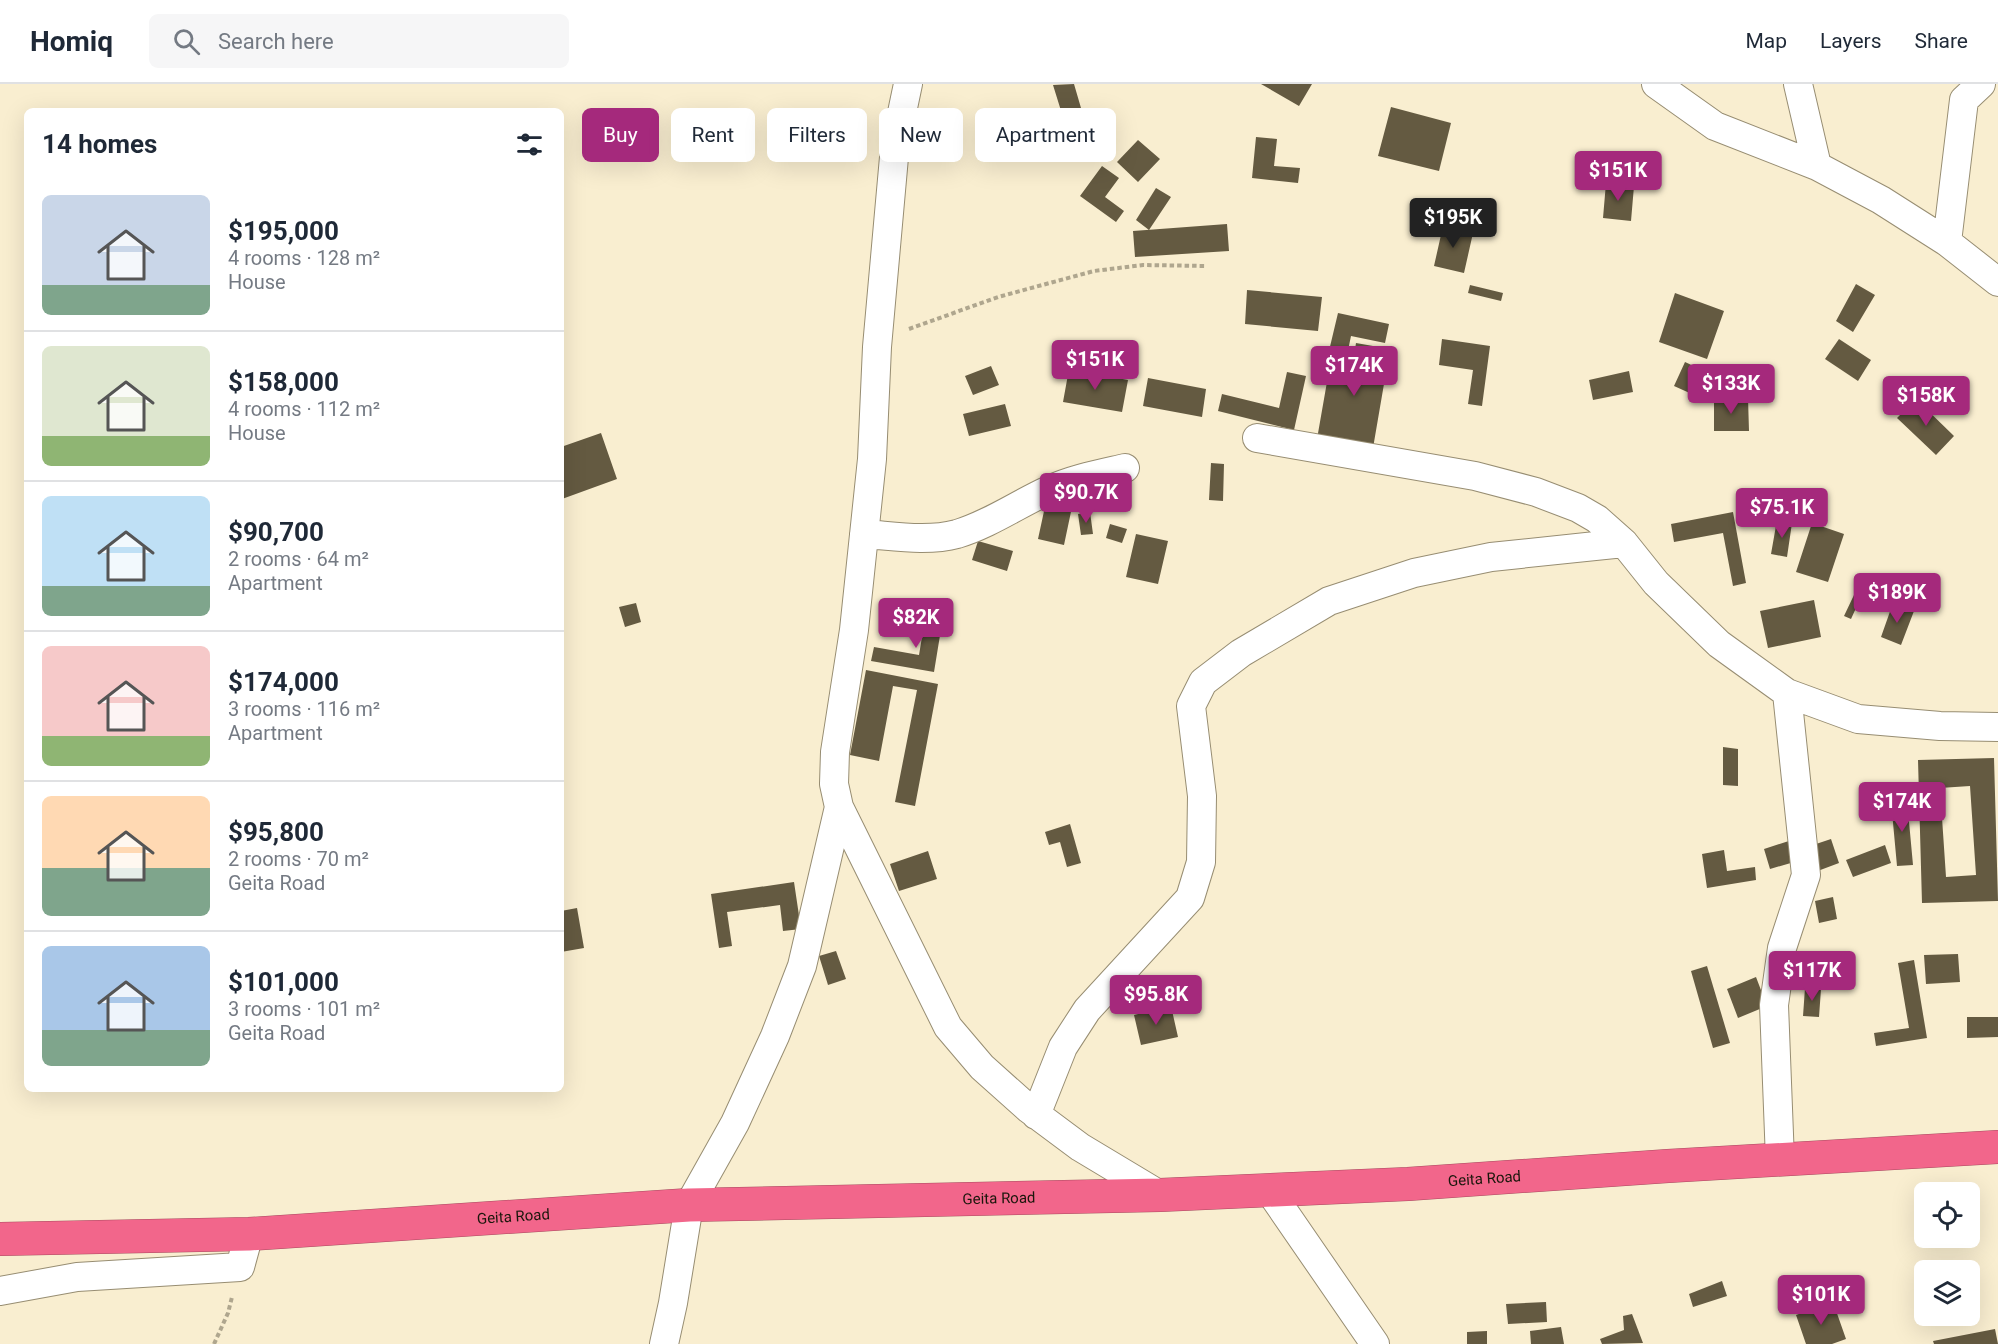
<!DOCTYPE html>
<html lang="en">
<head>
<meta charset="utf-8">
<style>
  :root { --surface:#fff; --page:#f6f6f7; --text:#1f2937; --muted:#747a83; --line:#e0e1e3; --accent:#a5297c }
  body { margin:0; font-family:Roboto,sans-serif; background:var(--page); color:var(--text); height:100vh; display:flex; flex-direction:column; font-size:22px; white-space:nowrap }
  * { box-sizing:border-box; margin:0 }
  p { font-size:20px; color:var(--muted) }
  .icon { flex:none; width:33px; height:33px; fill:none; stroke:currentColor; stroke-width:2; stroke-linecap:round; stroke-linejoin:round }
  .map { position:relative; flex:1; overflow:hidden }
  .details { position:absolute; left:24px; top:24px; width:540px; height:984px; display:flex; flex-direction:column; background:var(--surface); border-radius:9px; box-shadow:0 6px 24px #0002 }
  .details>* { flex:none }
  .top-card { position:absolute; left:582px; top:24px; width:570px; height:54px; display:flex; gap:12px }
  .fabs { position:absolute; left:1914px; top:1098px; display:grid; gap:12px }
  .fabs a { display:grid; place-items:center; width:66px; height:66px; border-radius:9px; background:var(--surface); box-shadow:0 6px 24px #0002; font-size:30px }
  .price { position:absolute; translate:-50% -51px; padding:0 14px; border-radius:6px; background:var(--accent); color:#fff; font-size:20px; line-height:39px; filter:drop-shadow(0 2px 3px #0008) }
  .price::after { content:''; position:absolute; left:50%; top:36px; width:18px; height:14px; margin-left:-9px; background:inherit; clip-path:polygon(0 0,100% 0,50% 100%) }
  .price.selected { background:#222; color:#fff }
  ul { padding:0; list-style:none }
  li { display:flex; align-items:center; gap:18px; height:150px; padding:0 18px }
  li+li { border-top:2px solid var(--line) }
  li span { display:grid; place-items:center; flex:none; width:168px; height:120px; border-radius:9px; color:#555 }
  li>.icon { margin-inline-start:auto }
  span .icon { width:72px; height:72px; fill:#fffc; stroke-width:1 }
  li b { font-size:26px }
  h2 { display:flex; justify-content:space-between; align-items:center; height:72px; padding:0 18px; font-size:26px }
  .pill { padding:0 21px; border-radius:9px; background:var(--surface); box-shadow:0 6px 24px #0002; font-size:21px; line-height:54px }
  .pill.selected { background:var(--accent); color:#fff }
  header { display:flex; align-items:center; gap:36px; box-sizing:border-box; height:84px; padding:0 30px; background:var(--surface); border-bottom:2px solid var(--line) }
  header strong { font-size:28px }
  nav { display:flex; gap:33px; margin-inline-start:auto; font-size:21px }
  .search { width:420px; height:54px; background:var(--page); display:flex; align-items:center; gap:15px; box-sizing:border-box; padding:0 21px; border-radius:9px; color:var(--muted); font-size:22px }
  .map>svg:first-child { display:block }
</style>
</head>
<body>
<header>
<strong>Homiq</strong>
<div class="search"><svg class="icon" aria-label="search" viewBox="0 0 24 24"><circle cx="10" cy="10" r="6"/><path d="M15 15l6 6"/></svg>Search here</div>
<nav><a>Map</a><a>Layers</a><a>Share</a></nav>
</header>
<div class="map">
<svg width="1998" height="1260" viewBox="0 0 1998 1260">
  <rect width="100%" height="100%" fill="#f9eed0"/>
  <!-- building -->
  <path fill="#645a41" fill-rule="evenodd" d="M1074,0L1081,24L1062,30L1053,1Z
    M1261,0H1312L1299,22Z
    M1391,23L1451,39L1439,87L1378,72Z
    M1256,53L1277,55L1274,82L1300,84L1298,99L1252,94Z
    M1138,56L1160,75L1138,98L1117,78Z
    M1102,82L1119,94L1105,113L1124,127L1116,138L1080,112Z
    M1606,99L1634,102L1631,137L1603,134Z
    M1156,104L1171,113L1149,146L1136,136Z
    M1227,140L1229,167L1135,173L1133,147Z
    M1443,142L1473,149L1464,189L1434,182Z
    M1856,200L1875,211L1853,248L1836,237Z
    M1470,201L1503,209L1501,217L1468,209Z
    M1247,206L1322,213L1318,247L1245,240Z
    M1675,209L1724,227L1707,275L1659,258Z
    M1338,229L1389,240L1385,259L1351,252L1346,276L1328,271Z
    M1442,255L1490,262L1482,322L1468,320L1473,286L1439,281Z
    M1839,255L1871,276L1858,297L1825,275Z
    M1356,259L1390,265L1373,364L1317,355L1331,275L1353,278Z
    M1685,278L1713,291L1703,315L1674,302Z
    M991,282L999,301L973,311L965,292Z
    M1069,285L1128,296L1122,328L1063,318Z
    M1629,287L1633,308L1593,316L1589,296Z
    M1287,288L1306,292L1294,346L1218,327L1222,310L1279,324Z
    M1148,294L1206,305L1202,333L1143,322Z
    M1714,314H1748L1749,347H1714Z
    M1916,315L1954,352L1936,371L1897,334Z
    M1005,320L1011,342L969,352L963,330Z
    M601,349L617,395L562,415L561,363Z
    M1211,379L1224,380L1223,417L1209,416Z
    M1046,418L1072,423L1064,461L1038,455Z
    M1090,428L1093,450L1081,451L1078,430Z
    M1733,428L1746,499L1733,502L1723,449L1674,458L1671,440Z
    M1777,436L1792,439L1787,473L1771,470Z
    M1812,439L1844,450L1828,498L1796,488Z
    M1110,440L1127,445L1122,459L1106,454Z
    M1136,450L1168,457L1158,500L1126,493Z
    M978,457L1013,467L1007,487L972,476Z
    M1863,492L1889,505L1881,520L1862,511L1851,535L1844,532Z
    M1814,516L1821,553L1768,564L1760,527Z
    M636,519L641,538L625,543L619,523Z
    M1893,519L1914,527L1901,561L1881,553Z
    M926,529L943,533L934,588L871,577L874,563L919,571Z
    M866,586L938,600L915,722L895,718L917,606L893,602L879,677L850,671Z
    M1723,663L1738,665V702L1723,701Z
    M1994,674L1998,817L1922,819L1918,676ZM1970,702L1976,791L1946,793L1940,704Z
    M1907,716L1913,781L1897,782L1891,717Z
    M1070,740L1081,779L1067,783L1060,758L1049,761L1045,748Z
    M1795,755L1801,776L1770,785L1764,765Z
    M1831,755L1839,779L1815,788L1807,763Z
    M1885,761L1891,779L1853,793L1846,776Z
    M1724,766L1727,787L1755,783L1756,796L1707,804L1702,770Z
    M928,767L937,795L899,807L890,780Z
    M794,798L801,845L783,847L780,821L727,828L732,862L719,864L711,810Z
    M1833,813L1837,835L1819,839L1815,817Z
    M577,824L584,864L561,868V827Z
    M836,867L846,895L828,901L819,872Z
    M1958,870L1960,898L1926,900L1924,871Z
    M1914,876L1927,954L1876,962L1874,949L1909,944L1898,879Z
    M1707,882L1730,959L1713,964L1691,887Z
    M1756,893L1767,922L1738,934L1727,905Z
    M1805,904L1821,905L1819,933L1803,932Z
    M1171,922L1178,953L1141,961L1134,931Z
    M1967,933H1998V953L1967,954Z
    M1722,1197L1727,1212L1693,1223L1689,1210Z
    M1546,1218L1547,1238L1508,1240L1506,1220Z
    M1833,1218L1846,1255L1832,1260H1806L1796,1231Z
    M1632,1230L1643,1259L1602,1260L1600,1255L1624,1246L1623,1232Z
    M1561,1243L1564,1260H1531L1530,1247Z
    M1995,1245L1998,1260H1934L1933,1257Z
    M1487,1247V1260H1467V1248Z"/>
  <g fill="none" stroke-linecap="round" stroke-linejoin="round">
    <!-- street casing -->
    <g stroke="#978d72" stroke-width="30">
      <path id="street" d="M908,0L895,62L877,263L872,375L854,546L835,668L834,700L839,723L948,943L982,983L1029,1025L1080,1063L1160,1111
        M1656,0L1715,42L1817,82L1881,116L1947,158L1998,198
        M1798,0L1817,82
        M1947,158L1964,16L1981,0
        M1257,354L1475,392L1536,408L1578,424L1597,435L1624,459L1656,499L1719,560L1787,609L1858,635L1940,642L1998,643
        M864,450C894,452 927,458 957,450C990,440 1018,420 1049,406C1073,395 1099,390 1125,384
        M1036,1031L1063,963L1087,926L1190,814L1201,778L1202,712L1191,622L1203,598L1241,569L1329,517L1414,489L1491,473L1624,459
        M1780,1076L1774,921L1782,864L1806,791L1787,609
        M1269,1106L1375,1260
        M0,1207L77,1193L240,1183L249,1150
        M664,1260L673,1219L689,1121L735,1039L775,952L802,882L839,723"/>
    </g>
    <!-- highway casing -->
    <g stroke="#a74a5f" stroke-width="34">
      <g id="highway">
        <path id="s1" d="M0,1155L249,1150L689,1121L1160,1111L1408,1100L1668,1082L1998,1063"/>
      </g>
    </g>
    <!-- path -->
    <path stroke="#afa68e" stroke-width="4" stroke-dasharray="4.5 3" stroke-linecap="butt" d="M909,245L998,213L1094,187L1143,181L1207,182
      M214,1260L228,1229L232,1213"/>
    <!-- street -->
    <use href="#street" stroke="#fff" stroke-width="28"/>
    <!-- highway -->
    <use href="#highway" stroke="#f2668b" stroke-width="33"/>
  </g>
  <g text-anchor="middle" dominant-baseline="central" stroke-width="6" stroke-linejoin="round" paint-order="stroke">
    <!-- street labels -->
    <g font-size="15" fill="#1b170c" stroke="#fefcf6">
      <text stroke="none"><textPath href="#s1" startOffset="1486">Geita Road</textPath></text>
      <text stroke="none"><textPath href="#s1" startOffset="1000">Geita Road</textPath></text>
      <text stroke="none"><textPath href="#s1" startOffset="514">Geita Road</textPath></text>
    </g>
  </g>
</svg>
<div class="fabs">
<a><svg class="icon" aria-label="locate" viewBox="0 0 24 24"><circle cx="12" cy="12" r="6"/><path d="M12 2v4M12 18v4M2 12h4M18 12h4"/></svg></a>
<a><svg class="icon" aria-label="layers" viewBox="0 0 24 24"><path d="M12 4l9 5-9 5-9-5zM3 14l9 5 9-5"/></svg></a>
</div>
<b class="price" style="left:1618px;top:118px">$151K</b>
<b class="price selected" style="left:1453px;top:165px">$195K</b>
<b class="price" style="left:1095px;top:307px">$151K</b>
<b class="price" style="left:1354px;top:313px">$174K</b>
<b class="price" style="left:1731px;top:331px">$133K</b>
<b class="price" style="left:1926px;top:343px">$158K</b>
<b class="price" style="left:1086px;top:440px">$90.7K</b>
<b class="price" style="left:1782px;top:455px">$75.1K</b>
<b class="price" style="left:1897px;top:540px">$189K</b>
<b class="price" style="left:916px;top:565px">$82K</b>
<b class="price" style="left:1902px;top:749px">$174K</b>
<b class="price" style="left:1812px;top:918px">$117K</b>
<b class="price" style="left:1156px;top:942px">$95.8K</b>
<b class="price" style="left:1821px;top:1242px">$101K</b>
<div class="top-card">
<a class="pill selected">Buy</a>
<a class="pill">Rent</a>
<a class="pill">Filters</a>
<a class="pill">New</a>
<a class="pill">Apartment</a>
</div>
<section class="details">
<h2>14 homes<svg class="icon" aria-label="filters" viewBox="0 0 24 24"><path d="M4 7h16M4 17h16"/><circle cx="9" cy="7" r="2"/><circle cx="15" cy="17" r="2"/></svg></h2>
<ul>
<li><span style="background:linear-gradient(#c9d6e8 75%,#7fa58c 0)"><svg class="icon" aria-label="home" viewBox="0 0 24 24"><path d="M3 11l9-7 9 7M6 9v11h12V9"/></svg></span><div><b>$195,000</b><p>4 rooms · 128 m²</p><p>House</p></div></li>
<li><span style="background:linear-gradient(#dfe7d0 75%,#8fb573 0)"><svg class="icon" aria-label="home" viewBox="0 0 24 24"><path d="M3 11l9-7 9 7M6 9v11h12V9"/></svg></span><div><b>$158,000</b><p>4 rooms · 112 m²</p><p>House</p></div></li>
<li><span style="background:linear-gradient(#bfe0f5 75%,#7fa58c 0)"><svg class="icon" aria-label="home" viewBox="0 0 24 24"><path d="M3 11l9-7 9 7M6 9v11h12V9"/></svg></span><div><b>$90,700</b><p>2 rooms · 64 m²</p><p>Apartment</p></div></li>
<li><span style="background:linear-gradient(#f6c9c9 75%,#8fb573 0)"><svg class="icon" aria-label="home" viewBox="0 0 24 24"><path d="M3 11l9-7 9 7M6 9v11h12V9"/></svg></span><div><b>$174,000</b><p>3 rooms · 116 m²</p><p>Apartment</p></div></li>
<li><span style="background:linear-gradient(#ffd9b3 60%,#7fa58c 0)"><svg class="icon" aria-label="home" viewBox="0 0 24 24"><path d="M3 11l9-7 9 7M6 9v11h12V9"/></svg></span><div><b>$95,800</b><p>2 rooms · 70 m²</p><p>Geita Road</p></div></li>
<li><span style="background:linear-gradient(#a9c7e8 70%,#7fa58c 0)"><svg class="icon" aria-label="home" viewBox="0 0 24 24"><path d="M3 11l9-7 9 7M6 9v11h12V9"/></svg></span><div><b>$101,000</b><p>3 rooms · 101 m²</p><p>Geita Road</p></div></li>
</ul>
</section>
</div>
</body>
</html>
